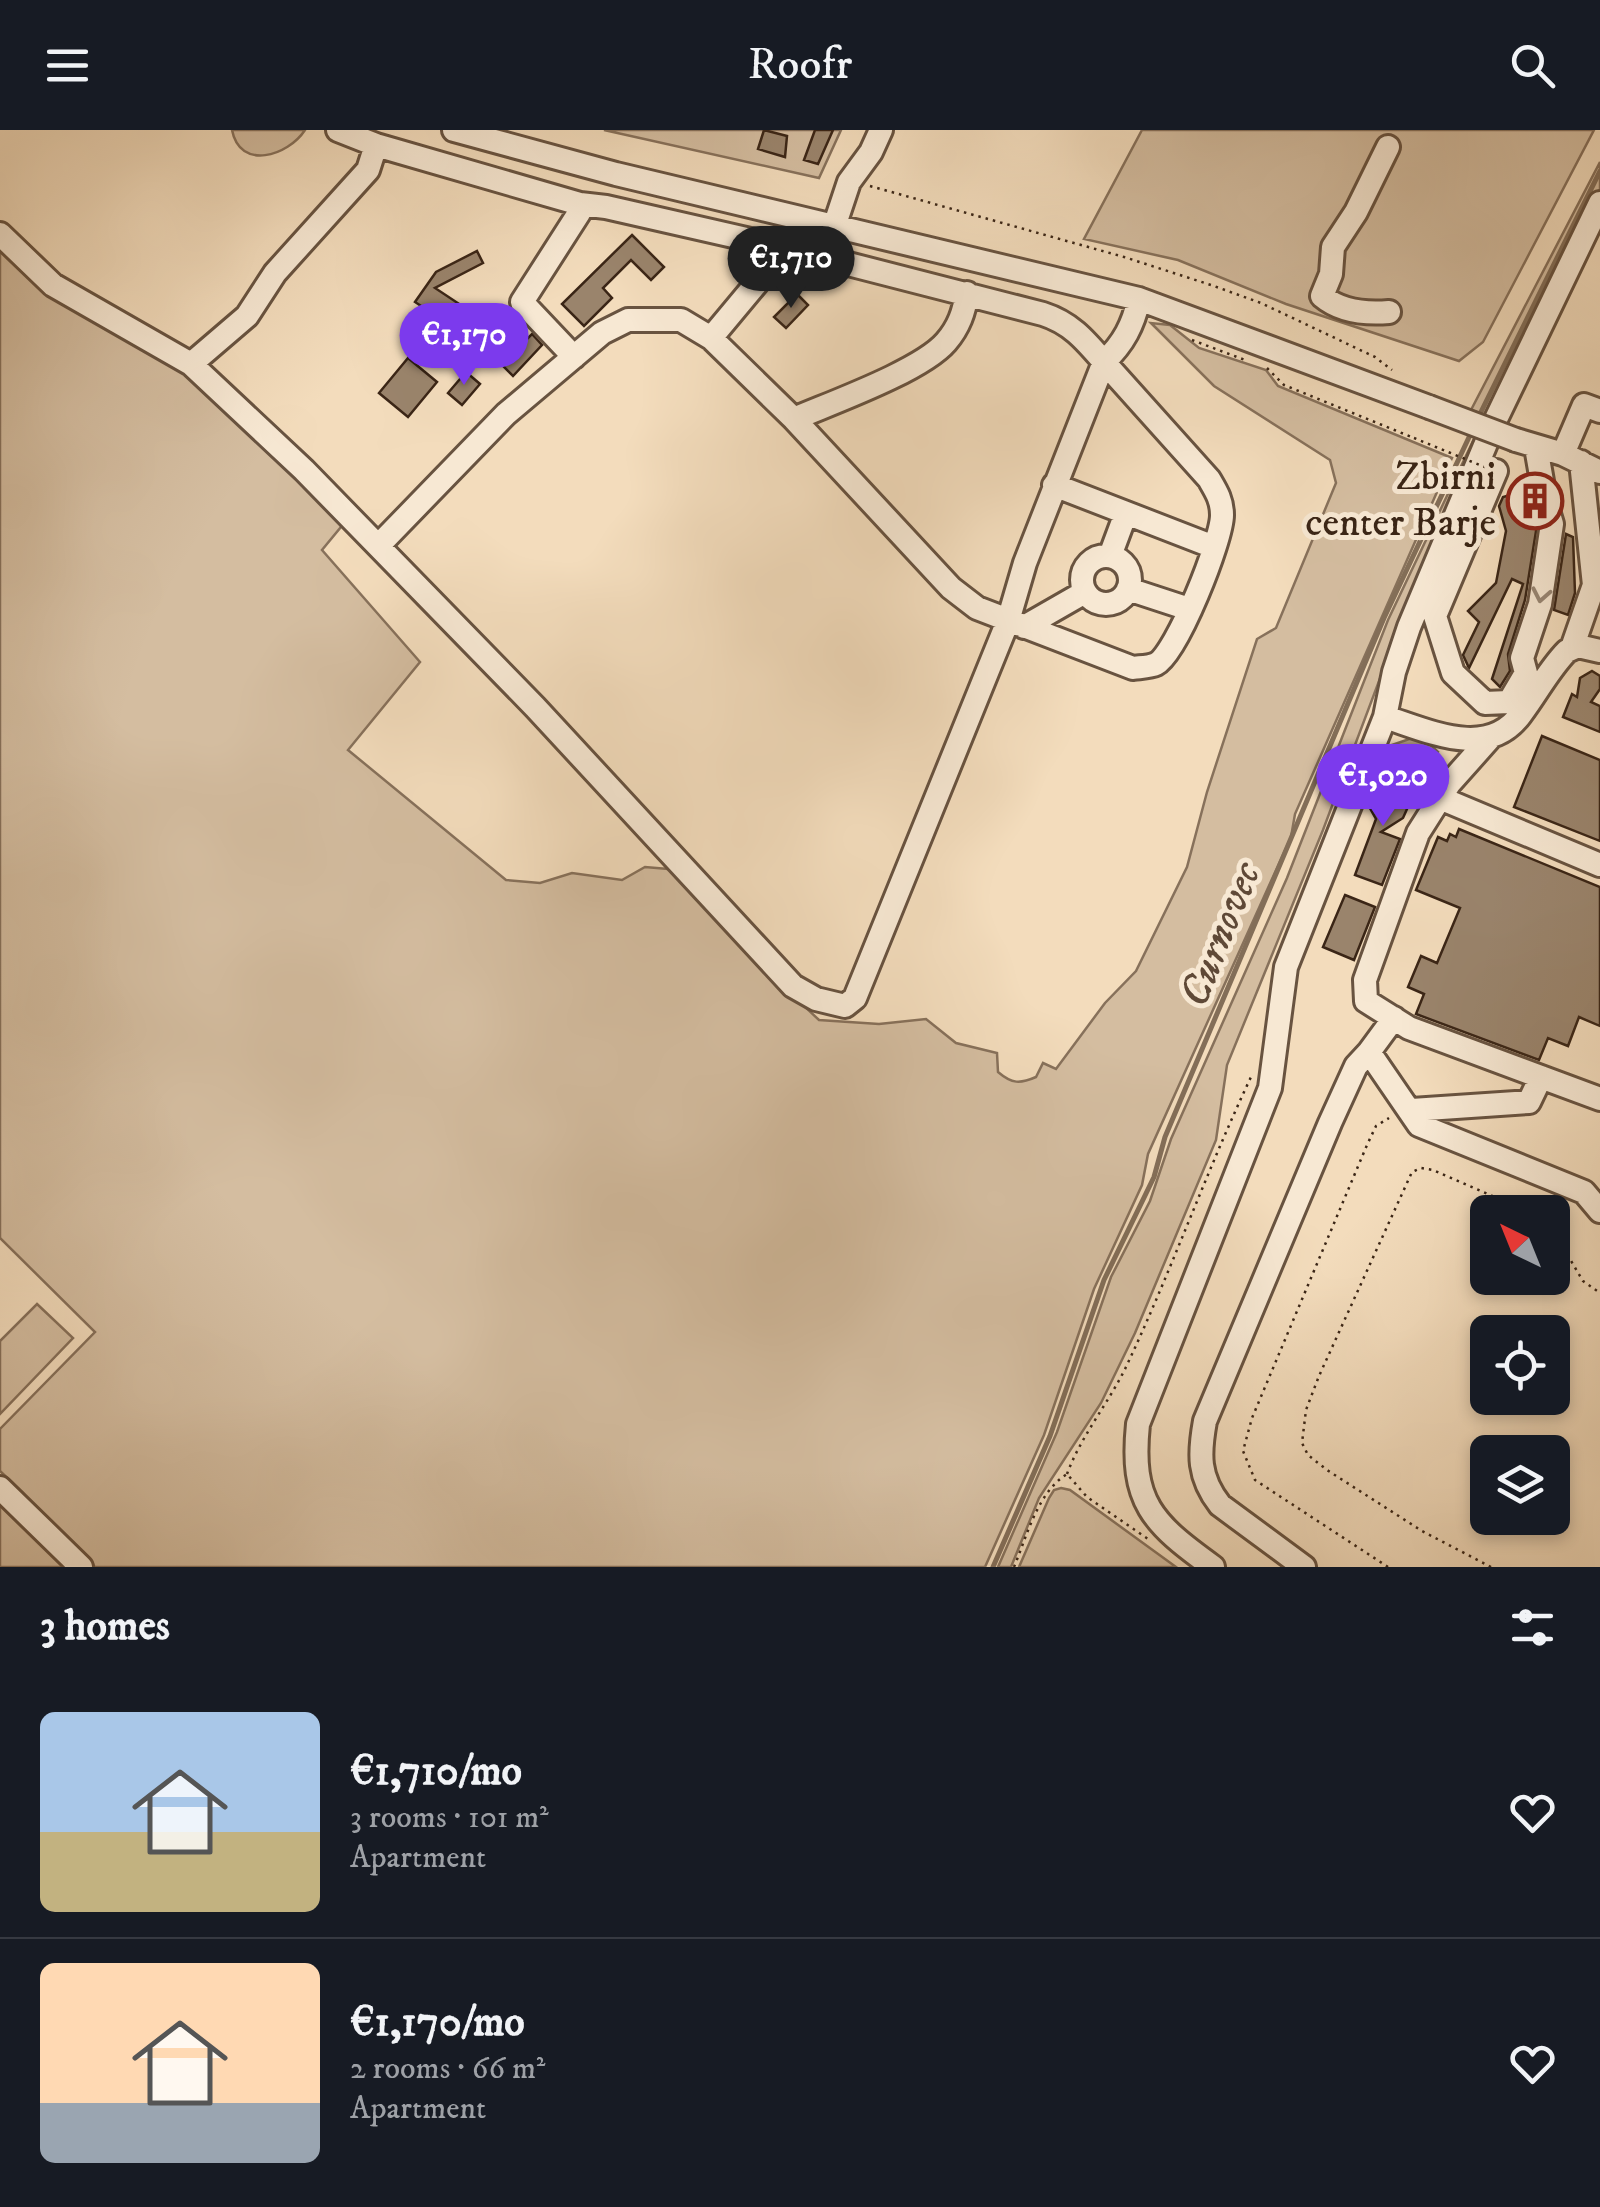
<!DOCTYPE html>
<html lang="en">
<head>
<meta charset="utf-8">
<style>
  :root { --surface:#171b24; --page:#20242c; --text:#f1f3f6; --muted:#9ea1a6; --line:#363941; --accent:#7c3aed }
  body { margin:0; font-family:"IM FELL DW Pica",serif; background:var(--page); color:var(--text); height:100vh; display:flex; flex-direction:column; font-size:38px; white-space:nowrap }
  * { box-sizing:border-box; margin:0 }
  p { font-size:32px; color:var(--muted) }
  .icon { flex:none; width:55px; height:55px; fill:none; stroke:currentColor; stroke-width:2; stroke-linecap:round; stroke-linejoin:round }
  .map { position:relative; height:1437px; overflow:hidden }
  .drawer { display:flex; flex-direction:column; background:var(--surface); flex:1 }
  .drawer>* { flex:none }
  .needle { width:65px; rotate:317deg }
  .tools { position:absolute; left:1470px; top:1065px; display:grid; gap:20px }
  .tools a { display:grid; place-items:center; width:100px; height:100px; border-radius:15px; background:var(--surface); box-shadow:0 5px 15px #0003; font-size:50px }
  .price { position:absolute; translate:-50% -85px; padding:0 22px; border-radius:35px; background:var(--accent); color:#fff; font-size:32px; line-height:65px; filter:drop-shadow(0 2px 5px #0008) }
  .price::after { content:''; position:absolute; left:50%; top:60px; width:30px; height:22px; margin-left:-15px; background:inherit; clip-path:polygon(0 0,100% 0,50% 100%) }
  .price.selected { background:#222; color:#fff }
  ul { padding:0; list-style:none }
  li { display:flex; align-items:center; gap:30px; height:250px; padding:0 40px }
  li+li { border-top:2px solid var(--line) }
  li span { display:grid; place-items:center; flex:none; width:280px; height:200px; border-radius:15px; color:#555 }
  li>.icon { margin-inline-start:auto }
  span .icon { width:120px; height:120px; fill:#fffc; stroke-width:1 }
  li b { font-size:42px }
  h2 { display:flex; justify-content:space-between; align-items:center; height:120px; padding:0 40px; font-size:42px }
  header { display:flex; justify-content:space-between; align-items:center; height:130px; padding:0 40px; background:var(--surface); font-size:45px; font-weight:600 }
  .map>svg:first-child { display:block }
</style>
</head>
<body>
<header><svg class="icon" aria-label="menu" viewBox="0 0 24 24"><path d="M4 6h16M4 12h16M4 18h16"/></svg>Roofr<svg class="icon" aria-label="search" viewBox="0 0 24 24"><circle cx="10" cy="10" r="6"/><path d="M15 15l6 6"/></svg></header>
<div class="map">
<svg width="1600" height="1437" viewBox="0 0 1600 1437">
  <rect width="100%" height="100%" fill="#f3dcbc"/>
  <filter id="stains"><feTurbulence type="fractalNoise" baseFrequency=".002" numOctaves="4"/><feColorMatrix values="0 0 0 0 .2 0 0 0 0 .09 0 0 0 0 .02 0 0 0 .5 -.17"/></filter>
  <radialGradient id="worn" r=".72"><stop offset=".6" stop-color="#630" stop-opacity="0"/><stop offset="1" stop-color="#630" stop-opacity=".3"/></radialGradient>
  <!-- green -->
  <path fill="#d4bda0" stroke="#87715b" stroke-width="2.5" d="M232,0H305C288,26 240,41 232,0Z
    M604,0H841L819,48Z
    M1142,0H1594L1483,212L1459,231L1286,174L1178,130L1084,109Z
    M1600,32V59L1491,287L1471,280Z
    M0,112L178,233L345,392L322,420L420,532L348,620L506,750L540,753L572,743L622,750L645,737L680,740L734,810L819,890L879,894L926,889L956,913L997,923L998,942C1012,954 1020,954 1036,947L1043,933L1056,939L1105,873L1136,841L1187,737L1207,662L1257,509L1276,498L1336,353L1330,330L1214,256L1151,193L1170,195L1199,218L1266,240L1278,256L1452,328L1295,684L1291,707L1148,1024L1142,1055L1094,1159L1044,1305L985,1437H95L27,1373L23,1363L0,1341V1299L95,1202L0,1108Z
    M1474,309L1480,312L1402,490L1323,700L1227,935L1216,1010L1135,1203L1101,1273L1039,1368L1011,1437H998L1057,1302L1111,1147L1150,1071L1171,1009L1287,748L1388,490Z
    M37,1174L73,1208L0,1284V1211Z
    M1061,1358L1070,1360L1176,1437H1019L1049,1368L1054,1360Z
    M0,1370L69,1437H0Z"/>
  <!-- water -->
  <path fill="#b49e84" stroke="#836e58" stroke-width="2.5" d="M1415,607L1426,610L1438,622L1430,634L1405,637L1390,630L1392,615Z"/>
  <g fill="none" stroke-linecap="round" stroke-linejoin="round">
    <!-- stream -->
    <path stroke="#836e58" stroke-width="5" d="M1478,288L1600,41
      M993,1437L1050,1306L1104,1150L1154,1047L1165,1007L1384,488L1471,303"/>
  </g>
  <!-- building -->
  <path fill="#9a846c" stroke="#3a2516" stroke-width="2.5" d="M764,0L787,6L785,27L758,19Z
    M815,0H833L818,34L804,30Z
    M632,105L664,137L651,150L631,130L603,158L612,168L584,196L562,174Z
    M477,121L483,133L435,158L521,215L532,204L542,215L513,246L502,235L505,231L415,172L436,142Z
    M797,164L808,175L786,198L774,187Z
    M408,228L437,252L408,287L379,263Z
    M466,242L480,254L462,275L448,263Z
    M1528,360L1541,372L1535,388L1525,390L1537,395L1525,470L1508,524L1510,541L1500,557L1492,549L1523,454L1512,449L1469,538L1463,525L1479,492L1468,481L1496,453L1506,401L1499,376L1503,367Z
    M1566,404L1573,407L1575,463L1568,485L1554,480Z
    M1592,541L1600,546V559L1591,572L1600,576V602L1563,587L1572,564L1577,567L1580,548Z
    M1542,606L1600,630V711L1514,677Z
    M1386,649L1400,652L1411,670L1403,688L1381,702L1400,709L1382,755L1355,745L1376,689L1367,673L1374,655Z
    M1459,699L1600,757V896L1579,887L1568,916L1548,908L1539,930L1416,884L1424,864L1408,857L1421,826L1437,833L1460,778L1416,760L1438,707L1447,711L1450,704L1456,707Z
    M1345,765L1375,777L1354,830L1323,817Z"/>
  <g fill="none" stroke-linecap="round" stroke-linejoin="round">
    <!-- minor casing -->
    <g stroke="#685340" stroke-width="28">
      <path id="minor" d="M454,0L616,44L1139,169L1429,277
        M1388,17L1356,82L1333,117L1331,144L1322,166C1341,182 1365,184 1389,182
        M835,94L849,52L871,22L881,0
        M0,104L53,155L191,234L304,340L535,577L793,856L816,869L845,876L855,868L1008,491L1025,433L1104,232C1085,210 1071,193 1043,184L786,118L606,77L580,74L376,15L338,0
        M711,208L786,118
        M574,227L522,172L579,83L580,74
        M191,234L247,186L275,143L368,40L376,15
        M794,289C831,273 921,241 946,212C959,197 964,182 967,163
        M1516,310L1563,324L1600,342
        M1536,317L1543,357
        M1563,324L1584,275L1600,281
        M1496,341L1435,486L1453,543L1485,573L1509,572L1526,543L1522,528L1540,474L1552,394L1549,384
        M1054,355L1214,417
        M380,414L506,284L602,203L628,190H681L711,208L794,289L951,458L977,478L1133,538C1139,537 1150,537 1156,534C1177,523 1222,410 1222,385C1222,370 1216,361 1209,349L1104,232C1124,213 1133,195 1139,169
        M1110,426L1126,383
        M1082 450a24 24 0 1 1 48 0a24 24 0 1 1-48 0Z
        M1128,459L1189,479
        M1024,497L1085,462
        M1572,518L1594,455L1581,332
        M1385,587C1429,601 1488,630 1521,584C1537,563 1549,539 1567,521L1578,516L1600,521
        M1489,609L1449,654L1418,703L1365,850L1366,871L1409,898L1600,969
        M1440,668L1600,735
        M1394,888L1369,922L1419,995L1584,1062L1600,1081
        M1412,980L1529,972L1541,947
        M0,1358L81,1437
        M1213,1437C1152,1393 1130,1372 1138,1294L1270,958L1286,837L1385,587L1394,542L1409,497L1497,287L1600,73
        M1304,1437L1220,1375C1198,1347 1199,1324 1205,1291L1330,993L1356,936L1369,922"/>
    </g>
    <!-- path -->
    <path stroke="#3a2516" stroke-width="2.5" stroke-dasharray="2.5 5" stroke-linecap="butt" d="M870,56L1124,127L1211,155L1261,173L1375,227L1392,240
      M1192,210L1245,230
      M1267,238L1284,255L1414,308
      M1552,1099L1583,1151L1600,1163
      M1067,1344C1081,1306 1108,1274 1126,1237C1171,1142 1206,1042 1251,947
      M1014,1437C1027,1406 1037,1363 1067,1344L1087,1367L1148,1409
      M1388,1437L1255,1350L1243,1321L1252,1288L1367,1015L1376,996L1389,988
      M1491,1437L1422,1401L1327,1340L1308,1325L1302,1313L1306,1280L1319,1246L1412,1042L1421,1038L1433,1040L1529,1082"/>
    <!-- minor -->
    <use href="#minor" stroke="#f7e8d3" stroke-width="22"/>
    <!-- minor-bridge casing -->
    <g stroke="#685340" stroke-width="28" stroke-linecap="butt">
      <path id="minor-bridge" d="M1429,277L1516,310"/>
    </g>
    <!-- path-bridge -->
    <path stroke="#3a2516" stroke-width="2.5" stroke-dasharray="2.5 5" stroke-linecap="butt" d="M1414,308L1487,338"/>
    <!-- minor-bridge -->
    <use href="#minor-bridge" stroke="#f7e8d3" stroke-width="22"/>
  </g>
  <!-- one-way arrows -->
  <defs><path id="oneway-chevron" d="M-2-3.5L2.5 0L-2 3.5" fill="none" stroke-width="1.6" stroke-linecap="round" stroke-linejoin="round" transform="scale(2.5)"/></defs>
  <use stroke="#988674" href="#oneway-chevron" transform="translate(1541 465) rotate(101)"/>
  <!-- icons -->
  <defs>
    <g id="building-ring" transform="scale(2.875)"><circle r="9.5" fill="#f7e8d3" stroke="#8f2418" stroke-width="1.5"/><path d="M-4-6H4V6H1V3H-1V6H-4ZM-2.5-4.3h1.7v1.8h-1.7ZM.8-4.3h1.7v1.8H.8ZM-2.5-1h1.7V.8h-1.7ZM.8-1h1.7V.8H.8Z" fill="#8f2418"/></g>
  </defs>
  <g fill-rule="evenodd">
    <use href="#building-ring" x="1535" y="371"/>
  </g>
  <g text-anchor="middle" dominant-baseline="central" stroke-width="10" stroke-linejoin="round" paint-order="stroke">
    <!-- poi labels -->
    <g font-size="40" fill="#3a2516" stroke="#f7e8d3" text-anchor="end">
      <text x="1496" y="348">Zbirni<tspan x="1496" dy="46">center Barje</tspan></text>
    </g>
    <!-- water labels -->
    <g font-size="42" font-style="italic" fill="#5f4937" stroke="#f7e8d3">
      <text transform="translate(1221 805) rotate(-68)">Curnovec</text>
    </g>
  </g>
  <rect width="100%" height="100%" filter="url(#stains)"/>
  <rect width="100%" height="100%" fill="url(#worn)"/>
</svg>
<div class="tools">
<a><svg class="needle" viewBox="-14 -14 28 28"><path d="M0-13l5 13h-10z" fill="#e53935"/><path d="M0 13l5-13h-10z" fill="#9ea1a6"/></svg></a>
<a><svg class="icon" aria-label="locate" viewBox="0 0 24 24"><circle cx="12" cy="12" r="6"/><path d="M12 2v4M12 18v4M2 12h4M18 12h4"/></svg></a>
<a><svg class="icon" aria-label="layers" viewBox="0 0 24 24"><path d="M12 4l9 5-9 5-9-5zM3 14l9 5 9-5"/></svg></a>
</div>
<b class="price selected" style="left:791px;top:181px">€1,710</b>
<b class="price" style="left:464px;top:258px">€1,170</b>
<b class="price" style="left:1383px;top:699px">€1,020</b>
</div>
<section class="drawer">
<h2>3 homes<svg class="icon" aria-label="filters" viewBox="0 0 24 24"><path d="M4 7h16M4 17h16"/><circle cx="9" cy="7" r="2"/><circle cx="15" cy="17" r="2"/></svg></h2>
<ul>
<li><span style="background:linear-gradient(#a9c7e8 60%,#c2b280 0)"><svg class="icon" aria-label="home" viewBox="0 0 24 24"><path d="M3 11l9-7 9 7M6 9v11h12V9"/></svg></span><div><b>€1,710/mo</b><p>3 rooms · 101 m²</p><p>Apartment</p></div><svg class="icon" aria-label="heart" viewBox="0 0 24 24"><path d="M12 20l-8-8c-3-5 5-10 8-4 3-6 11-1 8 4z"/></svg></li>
<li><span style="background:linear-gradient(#ffd9b3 70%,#9aa5b1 0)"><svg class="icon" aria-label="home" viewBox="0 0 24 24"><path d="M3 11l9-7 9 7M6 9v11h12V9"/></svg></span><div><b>€1,170/mo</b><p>2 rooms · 66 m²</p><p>Apartment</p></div><svg class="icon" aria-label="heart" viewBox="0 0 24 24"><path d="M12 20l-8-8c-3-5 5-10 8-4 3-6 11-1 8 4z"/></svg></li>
</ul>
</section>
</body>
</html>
